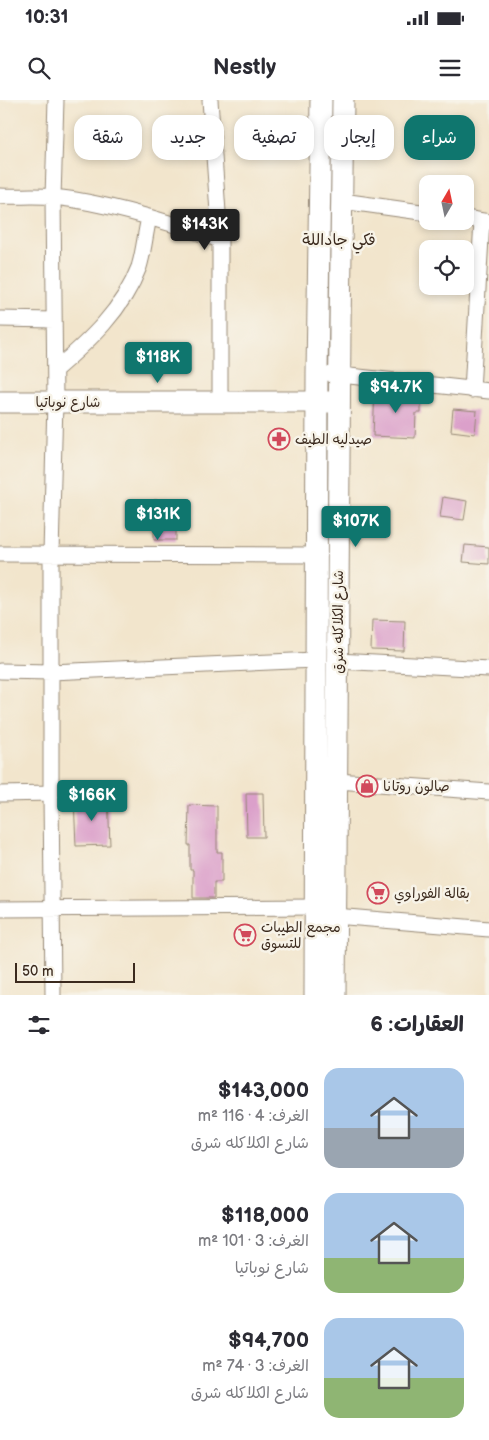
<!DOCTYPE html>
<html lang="ar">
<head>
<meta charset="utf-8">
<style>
  :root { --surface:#fff; --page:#f7f7f7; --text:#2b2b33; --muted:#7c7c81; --accent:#0f766e }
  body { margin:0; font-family:"Balsamiq Sans","Playpen Sans Arabic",sans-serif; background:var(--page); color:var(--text); direction:rtl; height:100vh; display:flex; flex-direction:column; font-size:19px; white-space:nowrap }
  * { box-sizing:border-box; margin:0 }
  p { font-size:16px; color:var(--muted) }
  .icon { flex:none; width:28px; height:28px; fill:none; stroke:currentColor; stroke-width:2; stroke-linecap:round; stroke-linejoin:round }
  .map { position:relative; height:895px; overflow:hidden; direction:ltr }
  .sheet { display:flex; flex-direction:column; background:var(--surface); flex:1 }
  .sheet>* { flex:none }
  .banner { position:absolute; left:15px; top:15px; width:460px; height:45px; direction:rtl; display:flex; gap:10px }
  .needle { width:32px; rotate:9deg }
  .fabs { position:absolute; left:419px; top:75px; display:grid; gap:10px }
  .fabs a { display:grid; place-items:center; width:55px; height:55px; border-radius:10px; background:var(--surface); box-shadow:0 2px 8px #0003; font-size:25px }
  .scale { position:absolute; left:15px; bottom:12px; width:120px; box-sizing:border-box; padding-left:5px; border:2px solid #3b2a1e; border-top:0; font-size:14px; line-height:18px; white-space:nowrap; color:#3b2a1e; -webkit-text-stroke:4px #f7f3e8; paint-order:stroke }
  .price { position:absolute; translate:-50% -42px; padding:0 11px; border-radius:5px; background:var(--accent); color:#fff; font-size:16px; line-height:32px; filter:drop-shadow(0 1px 2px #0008) }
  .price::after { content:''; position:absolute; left:50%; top:30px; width:15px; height:11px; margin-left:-8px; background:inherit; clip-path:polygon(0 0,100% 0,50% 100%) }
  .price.current { background:#222; color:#fff }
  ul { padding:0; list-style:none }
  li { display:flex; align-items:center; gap:15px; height:125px; padding:0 25px }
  li span { display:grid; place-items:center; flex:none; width:140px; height:100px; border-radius:15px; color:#555 }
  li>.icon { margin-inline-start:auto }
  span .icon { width:60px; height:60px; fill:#fffc; stroke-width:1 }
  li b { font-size:21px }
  h2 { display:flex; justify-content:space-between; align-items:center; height:60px; padding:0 25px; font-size:21px }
  .pill { padding:0 18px; border-radius:15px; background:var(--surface); box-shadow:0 2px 8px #0003; font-size:18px; line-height:45px }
  .pill.current { background:var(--accent); color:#fff }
  .status { display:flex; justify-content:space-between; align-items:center; height:35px; padding:0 25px; background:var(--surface); direction:ltr }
  .status svg { height:14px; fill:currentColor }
  header { display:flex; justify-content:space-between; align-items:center; height:65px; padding:0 25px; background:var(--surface); font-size:22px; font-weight:700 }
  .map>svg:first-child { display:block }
</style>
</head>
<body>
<div class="status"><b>10:31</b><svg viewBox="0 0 49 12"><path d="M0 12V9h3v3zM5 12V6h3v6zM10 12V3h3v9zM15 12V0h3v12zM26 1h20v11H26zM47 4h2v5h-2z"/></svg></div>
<header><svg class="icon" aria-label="menu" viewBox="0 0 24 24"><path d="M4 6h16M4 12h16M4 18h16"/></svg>Nestly<svg class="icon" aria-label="search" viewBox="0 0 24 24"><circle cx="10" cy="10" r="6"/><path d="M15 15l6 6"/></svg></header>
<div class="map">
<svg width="489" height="895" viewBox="0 0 489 895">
  <rect width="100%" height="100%" fill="#f7f3e8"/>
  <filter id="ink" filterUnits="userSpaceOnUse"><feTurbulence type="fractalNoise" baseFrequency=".02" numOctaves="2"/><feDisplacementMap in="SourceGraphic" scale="10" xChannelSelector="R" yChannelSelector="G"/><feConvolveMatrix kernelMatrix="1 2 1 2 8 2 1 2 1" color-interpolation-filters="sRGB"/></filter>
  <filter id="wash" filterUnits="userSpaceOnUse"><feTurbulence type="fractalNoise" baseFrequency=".0096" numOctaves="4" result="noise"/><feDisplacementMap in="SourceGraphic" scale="20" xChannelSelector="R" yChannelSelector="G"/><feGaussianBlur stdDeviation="1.12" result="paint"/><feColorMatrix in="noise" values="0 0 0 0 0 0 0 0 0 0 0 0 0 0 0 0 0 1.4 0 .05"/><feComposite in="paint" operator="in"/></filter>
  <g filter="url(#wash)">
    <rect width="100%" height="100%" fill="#f2e5cc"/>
    <g id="blocks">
      <!-- building -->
      <path fill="#dba0ca" d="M375,289L415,292L421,302V313H416L415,338L373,336Z
        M453,309L477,311L475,334L451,331Z
        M443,397L467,401L464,420L440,417Z
        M154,400H184V428L176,427V440H154Z
        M465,445L489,447V464L463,462Z
        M372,520L405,521L404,551L371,550Z
        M246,693H263L264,737H247Z
        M108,697L110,745L76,746L74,698Z
        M189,705L217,706V752H222V782H214V798H193V770H190V745H188Z"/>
    </g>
  </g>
  <g filter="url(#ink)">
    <use href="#blocks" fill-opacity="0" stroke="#968875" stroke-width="1"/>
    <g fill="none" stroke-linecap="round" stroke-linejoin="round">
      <!-- street casing -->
      <g stroke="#968875" stroke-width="17">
        <path id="street" d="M210,0L220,140V302
          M0,96C18,97 36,95 54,97C108,103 169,122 220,140
          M342,101L428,113
          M465,118L489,122
          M0,219L54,220
          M55,270C89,241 123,210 139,167C144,151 145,134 149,118
          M331,274L489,291
          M472,290L482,121
          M0,454L316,455
          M337,561L489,569
          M0,571L51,572L315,560
          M337,681L489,692
          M0,694L51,693
          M0,809L314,807
          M335,816L489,829
          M53,895L51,693V454L55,302L53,97L56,0"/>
      </g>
      <!-- secondary casing -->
      <g stroke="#968875" stroke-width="23">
        <path id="secondary" d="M0,302H330
          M315,895L317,274L321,0
          M335,895L340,228L343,0"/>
      </g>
      <!-- street -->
      <use href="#street" stroke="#fff" stroke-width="15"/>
      <!-- secondary -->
      <use href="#secondary" stroke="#fff" stroke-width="21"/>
    </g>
  </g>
  <!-- icons -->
  <defs>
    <g id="pharmacy-ring" transform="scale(1.125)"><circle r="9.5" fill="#f7f3e8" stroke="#d1495b" stroke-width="1.5"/><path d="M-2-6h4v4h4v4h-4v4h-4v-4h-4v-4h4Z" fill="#d1495b"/></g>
    <g id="shop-ring" transform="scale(1.125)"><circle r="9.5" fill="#f7f3e8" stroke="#d1495b" stroke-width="1.5"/><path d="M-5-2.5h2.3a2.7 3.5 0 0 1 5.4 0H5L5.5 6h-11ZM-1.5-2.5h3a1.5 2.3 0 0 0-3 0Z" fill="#d1495b"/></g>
    <g id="supermarket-ring" transform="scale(1.125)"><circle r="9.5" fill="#f7f3e8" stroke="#d1495b" stroke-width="1.5"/><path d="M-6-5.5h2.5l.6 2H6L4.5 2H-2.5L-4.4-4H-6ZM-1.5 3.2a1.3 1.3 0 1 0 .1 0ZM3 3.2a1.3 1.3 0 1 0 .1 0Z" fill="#d1495b"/></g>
  </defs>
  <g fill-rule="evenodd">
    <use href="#pharmacy-ring" x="279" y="339"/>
    <use href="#shop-ring" x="367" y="686"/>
    <use href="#supermarket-ring" x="378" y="793"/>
    <use href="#supermarket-ring" x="245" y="835"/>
  </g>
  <g text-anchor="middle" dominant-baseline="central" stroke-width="5" stroke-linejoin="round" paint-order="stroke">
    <!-- street labels -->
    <g font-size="14" fill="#3b2a1e" stroke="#f7f3e8">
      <text x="68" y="302">شارع نوباتيا</text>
      <text transform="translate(338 522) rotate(-90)">شارع الكلاكله شرق</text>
    </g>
    <!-- poi labels -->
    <g font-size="14" fill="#3b2a1e" stroke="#f7f3e8" text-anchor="start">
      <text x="295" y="339">صيدليه الطيف</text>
      <text x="383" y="686">صالون روتانا</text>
      <text x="394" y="793">بقالة الفوراوي</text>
      <text x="261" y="827">مجمع الطيبات<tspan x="261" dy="16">للتسوق</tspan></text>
    </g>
    <!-- quarter labels -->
    <g font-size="16" fill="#3b2a1e" stroke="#f7f3e8">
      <text x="339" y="140">فكي جاداللة</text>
    </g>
  </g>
</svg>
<div class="fabs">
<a><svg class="needle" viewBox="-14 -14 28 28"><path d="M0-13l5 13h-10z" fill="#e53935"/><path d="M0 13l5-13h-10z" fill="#7c7c81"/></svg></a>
<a><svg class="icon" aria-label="locate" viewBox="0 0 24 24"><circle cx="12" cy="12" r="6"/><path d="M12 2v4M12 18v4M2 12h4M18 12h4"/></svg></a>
</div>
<div class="scale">50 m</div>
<b class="price current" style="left:205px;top:151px">$143K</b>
<b class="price" style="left:158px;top:284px">$118K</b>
<b class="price" style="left:396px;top:314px">$94.7K</b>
<b class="price" style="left:158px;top:441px">$131K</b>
<b class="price" style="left:356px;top:448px">$107K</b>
<b class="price" style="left:92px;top:722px">$166K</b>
<div class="banner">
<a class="pill current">شراء</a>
<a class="pill">إيجار</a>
<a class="pill">تصفية</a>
<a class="pill">جديد</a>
<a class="pill">شقة</a>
</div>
</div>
<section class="sheet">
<h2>العقارات: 6<svg class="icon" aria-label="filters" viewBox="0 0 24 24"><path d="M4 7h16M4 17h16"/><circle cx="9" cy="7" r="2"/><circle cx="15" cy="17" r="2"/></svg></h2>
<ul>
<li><span style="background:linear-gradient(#a9c7e8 60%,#9aa5b1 0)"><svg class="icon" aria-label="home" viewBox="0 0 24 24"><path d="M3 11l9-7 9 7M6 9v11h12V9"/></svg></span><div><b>$143,000</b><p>الغرف: 4 · 116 m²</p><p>شارع الكلاكله شرق</p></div></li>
<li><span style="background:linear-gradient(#a9c7e8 65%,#8fb573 0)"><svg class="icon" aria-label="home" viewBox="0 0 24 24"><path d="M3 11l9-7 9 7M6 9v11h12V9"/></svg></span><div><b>$118,000</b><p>الغرف: 3 · 101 m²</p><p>شارع نوباتيا</p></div></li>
<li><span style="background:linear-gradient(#a9c7e8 60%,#8fb573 0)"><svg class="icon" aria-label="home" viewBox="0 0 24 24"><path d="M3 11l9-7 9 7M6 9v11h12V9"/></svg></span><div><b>$94,700</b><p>الغرف: 3 · 74 m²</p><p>شارع الكلاكله شرق</p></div></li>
</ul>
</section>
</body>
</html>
